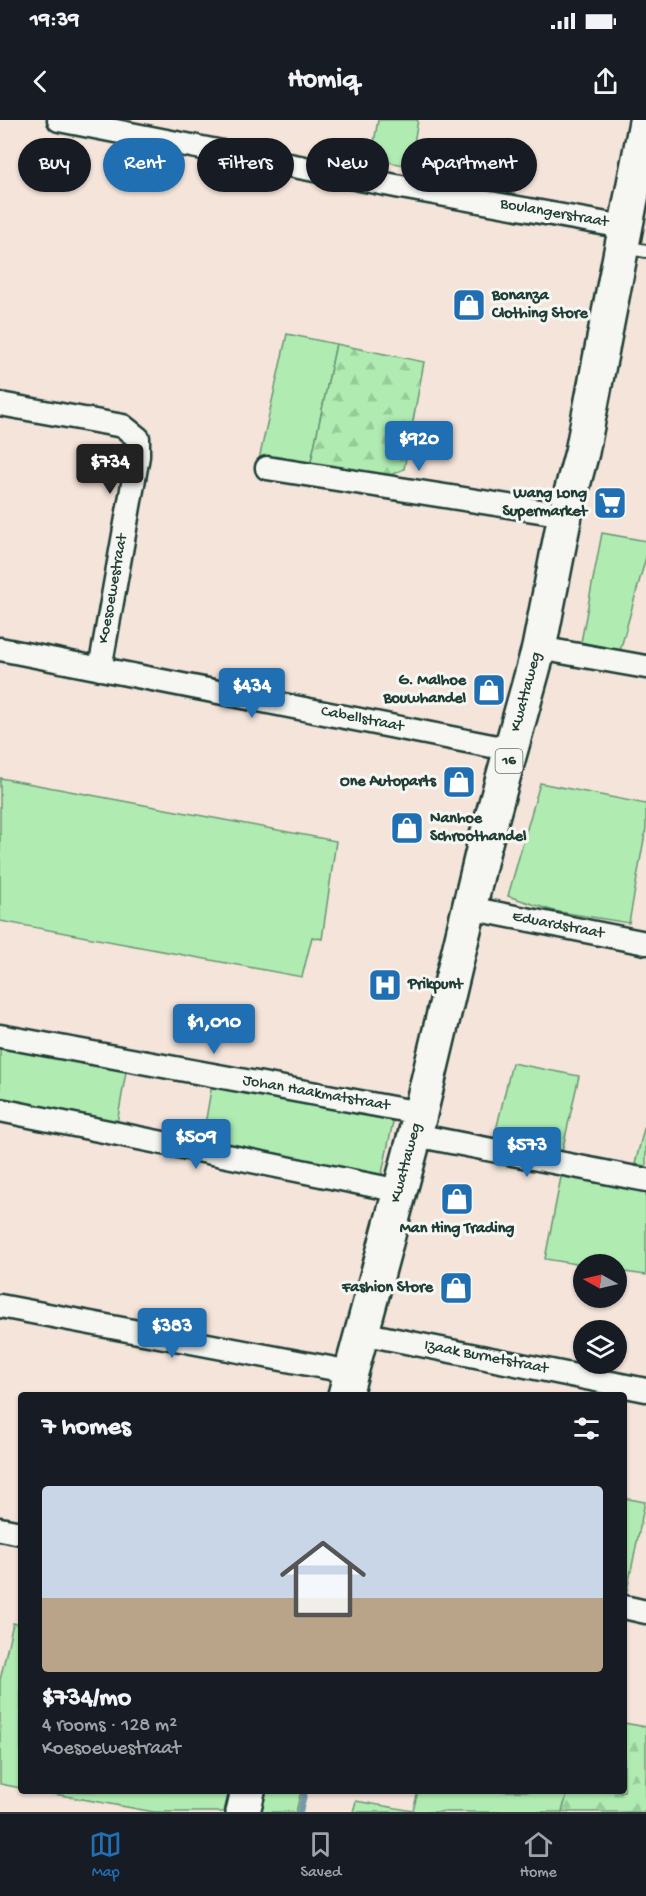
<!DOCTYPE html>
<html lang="en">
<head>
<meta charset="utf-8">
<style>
  :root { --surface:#171b24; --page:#242831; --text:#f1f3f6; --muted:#9ea1a6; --line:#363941; --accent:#1f6fb2 }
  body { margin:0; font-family:"Gochi Hand",sans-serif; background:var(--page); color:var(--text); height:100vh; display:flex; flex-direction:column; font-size:22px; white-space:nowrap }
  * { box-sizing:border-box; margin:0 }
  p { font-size:20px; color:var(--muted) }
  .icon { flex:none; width:33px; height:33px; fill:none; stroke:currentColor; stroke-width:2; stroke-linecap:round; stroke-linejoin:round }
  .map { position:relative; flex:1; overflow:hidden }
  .side { position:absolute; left:18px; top:1272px; width:609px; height:402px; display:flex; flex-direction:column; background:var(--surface); border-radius:6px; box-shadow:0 2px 4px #0004 }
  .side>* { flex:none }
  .banner { position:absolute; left:18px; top:18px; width:610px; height:54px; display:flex; gap:12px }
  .needle { width:39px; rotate:278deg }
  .buttons { position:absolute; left:573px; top:1134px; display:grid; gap:12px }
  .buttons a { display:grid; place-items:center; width:54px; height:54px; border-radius:50%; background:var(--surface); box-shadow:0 2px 4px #0004; font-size:30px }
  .price { position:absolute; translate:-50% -51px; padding:0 14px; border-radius:6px; background:var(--accent); color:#fff; font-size:20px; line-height:39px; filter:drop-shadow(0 2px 3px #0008) }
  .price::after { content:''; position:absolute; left:50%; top:36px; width:18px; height:14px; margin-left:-9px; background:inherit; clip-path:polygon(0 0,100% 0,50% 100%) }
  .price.current { background:#222; color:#fff }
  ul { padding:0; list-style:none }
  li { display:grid; align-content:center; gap:12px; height:318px; padding:0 24px }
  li+li { border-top:2px solid var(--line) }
  li span { display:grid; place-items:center; height:186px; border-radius:6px; color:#555 }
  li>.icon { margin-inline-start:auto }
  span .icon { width:108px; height:108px; fill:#fffc; stroke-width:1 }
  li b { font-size:26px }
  h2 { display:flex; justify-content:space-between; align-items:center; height:72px; padding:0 24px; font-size:26px }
  .chip { padding:0 21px; border-radius:27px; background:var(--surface); box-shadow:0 2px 4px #0004; font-size:21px; line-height:54px }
  .chip.current { background:var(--accent); color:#fff }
  .status { display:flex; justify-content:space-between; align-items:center; height:42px; padding:0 30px; background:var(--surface); direction:ltr }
  .status svg { height:16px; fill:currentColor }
  header { display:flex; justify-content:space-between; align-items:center; height:78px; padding:0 24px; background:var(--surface); font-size:27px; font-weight:700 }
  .dock { display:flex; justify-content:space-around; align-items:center; height:84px; border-top:2px solid var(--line); background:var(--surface); font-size:16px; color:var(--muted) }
  .dock a { display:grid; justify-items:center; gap:3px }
  .dock .current { color:var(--accent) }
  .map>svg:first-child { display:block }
</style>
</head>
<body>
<div class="status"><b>19:39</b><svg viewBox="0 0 49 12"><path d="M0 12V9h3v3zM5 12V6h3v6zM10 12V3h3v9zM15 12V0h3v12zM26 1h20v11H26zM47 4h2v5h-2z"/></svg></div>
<header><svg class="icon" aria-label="back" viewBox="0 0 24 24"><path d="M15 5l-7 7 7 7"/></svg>Homiq<svg class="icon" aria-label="share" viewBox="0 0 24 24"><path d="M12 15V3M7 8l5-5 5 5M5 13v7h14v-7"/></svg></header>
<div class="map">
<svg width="646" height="1692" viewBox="0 0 646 1692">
  <defs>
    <pattern id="forest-firs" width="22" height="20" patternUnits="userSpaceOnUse" patternTransform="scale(1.5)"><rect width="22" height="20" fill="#b0ecb2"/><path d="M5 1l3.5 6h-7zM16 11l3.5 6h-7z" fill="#97cb9a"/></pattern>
  </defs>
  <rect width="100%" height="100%" fill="#f4e4da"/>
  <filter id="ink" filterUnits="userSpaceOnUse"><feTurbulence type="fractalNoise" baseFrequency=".0167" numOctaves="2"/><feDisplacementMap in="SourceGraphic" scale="12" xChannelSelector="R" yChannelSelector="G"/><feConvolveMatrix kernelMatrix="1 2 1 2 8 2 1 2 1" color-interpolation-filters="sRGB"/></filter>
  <g filter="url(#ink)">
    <!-- green -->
    <path fill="#b0ecb2" stroke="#689473" stroke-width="1.5" d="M378,0H418L410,46L371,39Z
      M287,214L336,224L309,351L258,344Z
      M602,413L646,421V437L620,531L581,522Z
      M0,658L336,721L322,819L312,817L302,857L0,801Z
      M540,663L646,684V708L629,803L554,791L508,776Z
      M0,922L127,946L117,1003L0,979Z
      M512,943L579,956L561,1036L493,1023Z
      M212,964L389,996L393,1002L381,1058L202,1022Z
      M646,1001V1046L635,1044Z
      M562,1052L646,1068V1155L617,1151L616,1144L583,1145L545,1139Z
      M624,1378L645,1382L626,1476L624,1475Z
      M13,1503L21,1505V1668L0,1664V1560Z
      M38,1671H229L224,1692H154Z
      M260,1671H301L296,1692H255Z
      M418,1671H568L562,1692H353L356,1681L413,1691Z"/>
    <!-- forest -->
    <path fill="url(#forest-firs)" stroke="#689473" stroke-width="1.5" d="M336,224L424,242L404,349L377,361L309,351Z
      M624,1603L646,1607V1692H562L568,1671H624Z"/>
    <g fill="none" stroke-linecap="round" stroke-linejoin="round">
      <!-- stream -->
      <path stroke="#7598aa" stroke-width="6" d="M300,1692L305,1671"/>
      <!-- lane casing -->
      <g stroke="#1f3d34" stroke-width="16">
        <path id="lane" d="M624,127L646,131"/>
      </g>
      <!-- street casing -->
      <g stroke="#1f3d34" stroke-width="27">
        <path id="street" d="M59,0L401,67L624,107
          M0,284L123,306L138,318V336L100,549
          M267,348L565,395
          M539,528L646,547
          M0,529L512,630
          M469,788L646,823
          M0,916L420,993
          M0,990L400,1071
          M415,1015L646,1060
          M0,1186L351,1252
          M361,1213L646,1270
          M0,1409L21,1413
          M624,1487L646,1492"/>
      </g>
      <!-- primary casing -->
      <g stroke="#1f3d34" stroke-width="38">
        <path id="primary" d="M345,1275L415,1015L483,730L539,528L565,395L582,332L646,2
          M243,1692L248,1671"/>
      </g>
      <!-- lane -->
      <use href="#lane" stroke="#f6f6f2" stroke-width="12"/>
      <!-- street -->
      <use href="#street" stroke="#f6f6f2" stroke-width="22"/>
      <!-- primary -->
      <use href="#primary" stroke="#f6f6f2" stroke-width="33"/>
    </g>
  </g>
  <!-- icons -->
  <defs>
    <g id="shop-square" transform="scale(1.725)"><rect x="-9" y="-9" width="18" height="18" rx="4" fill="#1f6fb2" stroke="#f6f6f2"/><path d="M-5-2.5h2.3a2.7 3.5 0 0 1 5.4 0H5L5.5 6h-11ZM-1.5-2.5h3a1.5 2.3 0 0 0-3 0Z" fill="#fff"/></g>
    <g id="supermarket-square" transform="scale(1.725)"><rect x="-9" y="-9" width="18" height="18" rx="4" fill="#1f6fb2" stroke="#f6f6f2"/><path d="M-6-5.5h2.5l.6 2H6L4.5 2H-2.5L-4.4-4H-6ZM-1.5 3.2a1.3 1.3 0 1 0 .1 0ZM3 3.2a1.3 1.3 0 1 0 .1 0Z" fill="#fff"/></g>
    <g id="hospital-square" transform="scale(1.725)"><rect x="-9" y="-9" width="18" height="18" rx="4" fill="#1f6fb2" stroke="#f6f6f2"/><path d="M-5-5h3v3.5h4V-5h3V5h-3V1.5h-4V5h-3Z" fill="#fff"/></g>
  </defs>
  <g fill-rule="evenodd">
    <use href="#shop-square" x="469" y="185"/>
    <use href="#supermarket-square" x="610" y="383"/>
    <use href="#shop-square" x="489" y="570"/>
    <use href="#shop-square" x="459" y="662"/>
    <use href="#shop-square" x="407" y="708"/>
    <use href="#hospital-square" x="385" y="865"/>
    <use href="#shop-square" x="457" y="1079"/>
    <use href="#shop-square" x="456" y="1168"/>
  </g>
  <g text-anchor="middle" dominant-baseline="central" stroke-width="6" stroke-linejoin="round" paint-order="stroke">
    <!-- shield labels -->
    <rect fill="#f6f6f2" stroke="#60746d" stroke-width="1.5" x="495.5" y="629" width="27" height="24" rx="4.5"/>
    <g font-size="15" font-weight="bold" fill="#1f3d34">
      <text x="509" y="641">16</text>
    </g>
    <!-- street labels -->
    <g font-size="16" fill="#1f3d34" stroke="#f6f6f2">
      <text transform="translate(554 94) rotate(10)">Boulangerstraat</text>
      <text transform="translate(114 469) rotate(-80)">Koesoewestraat</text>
      <text transform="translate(527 572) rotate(-75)">Kwattaweg</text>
      <text transform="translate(362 600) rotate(11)">Cabellstraat</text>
      <text transform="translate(558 806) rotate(11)">Eduardstraat</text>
      <text transform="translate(316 974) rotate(10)">Johan Haakmatstraat</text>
      <text transform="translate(407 1043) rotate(-75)">Kwattaweg</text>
      <text transform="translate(486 1238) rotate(11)">Izaak Burnetstraat</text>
    </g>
    <!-- poi labels -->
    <g font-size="16" font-weight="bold" fill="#1f3d34" stroke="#f6f6f2" text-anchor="end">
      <text x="492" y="176" text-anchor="start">Bonanza<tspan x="492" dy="18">Clothing Store</tspan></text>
      <text x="587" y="374">Wang Long<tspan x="587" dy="18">Supermarket</tspan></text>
      <text x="466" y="561">G. Malhoe<tspan x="466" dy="18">Bouwhandel</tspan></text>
      <text x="436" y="662">One Autoparts</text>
      <text x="430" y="699" text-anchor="start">Nanhoe<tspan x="430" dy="18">Schroothandel</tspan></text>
      <text x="408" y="865" text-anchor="start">Prikpunt</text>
      <text x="457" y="1109" text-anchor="middle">Man Hing Trading</text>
      <text x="433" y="1168">Fashion Store</text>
    </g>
  </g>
</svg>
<div class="buttons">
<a><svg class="needle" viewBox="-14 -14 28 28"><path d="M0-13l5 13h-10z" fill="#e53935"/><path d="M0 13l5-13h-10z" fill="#9ea1a6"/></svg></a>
<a><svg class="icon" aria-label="layers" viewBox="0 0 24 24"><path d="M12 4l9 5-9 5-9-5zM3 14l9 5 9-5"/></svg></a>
</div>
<b class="price" style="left:419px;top:352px">$920</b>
<b class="price current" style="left:110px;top:375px">$734</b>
<b class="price" style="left:252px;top:599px">$434</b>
<b class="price" style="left:214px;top:935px">$1,010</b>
<b class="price" style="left:196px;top:1050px">$509</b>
<b class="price" style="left:527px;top:1058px">$573</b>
<b class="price" style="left:172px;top:1239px">$383</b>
<div class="banner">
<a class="chip">Buy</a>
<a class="chip current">Rent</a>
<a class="chip">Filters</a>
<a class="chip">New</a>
<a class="chip">Apartment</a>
</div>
<section class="side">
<h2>7 homes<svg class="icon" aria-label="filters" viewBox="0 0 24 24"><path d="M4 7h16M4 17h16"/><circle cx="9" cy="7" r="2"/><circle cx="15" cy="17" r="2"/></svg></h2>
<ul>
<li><span style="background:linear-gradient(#c9d6e8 60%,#b9a48a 0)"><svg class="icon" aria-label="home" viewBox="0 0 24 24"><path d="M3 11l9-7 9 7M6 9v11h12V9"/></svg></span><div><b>$734/mo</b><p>4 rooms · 128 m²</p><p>Koesoewestraat</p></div></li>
</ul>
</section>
</div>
<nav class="dock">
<a class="current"><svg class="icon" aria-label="map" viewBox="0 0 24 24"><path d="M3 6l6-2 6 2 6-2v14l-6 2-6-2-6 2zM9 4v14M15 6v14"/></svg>Map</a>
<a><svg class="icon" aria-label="saved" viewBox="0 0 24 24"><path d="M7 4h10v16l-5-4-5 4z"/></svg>Saved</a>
<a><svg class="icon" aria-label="home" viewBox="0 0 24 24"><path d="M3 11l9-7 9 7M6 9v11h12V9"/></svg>Home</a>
</nav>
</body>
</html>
